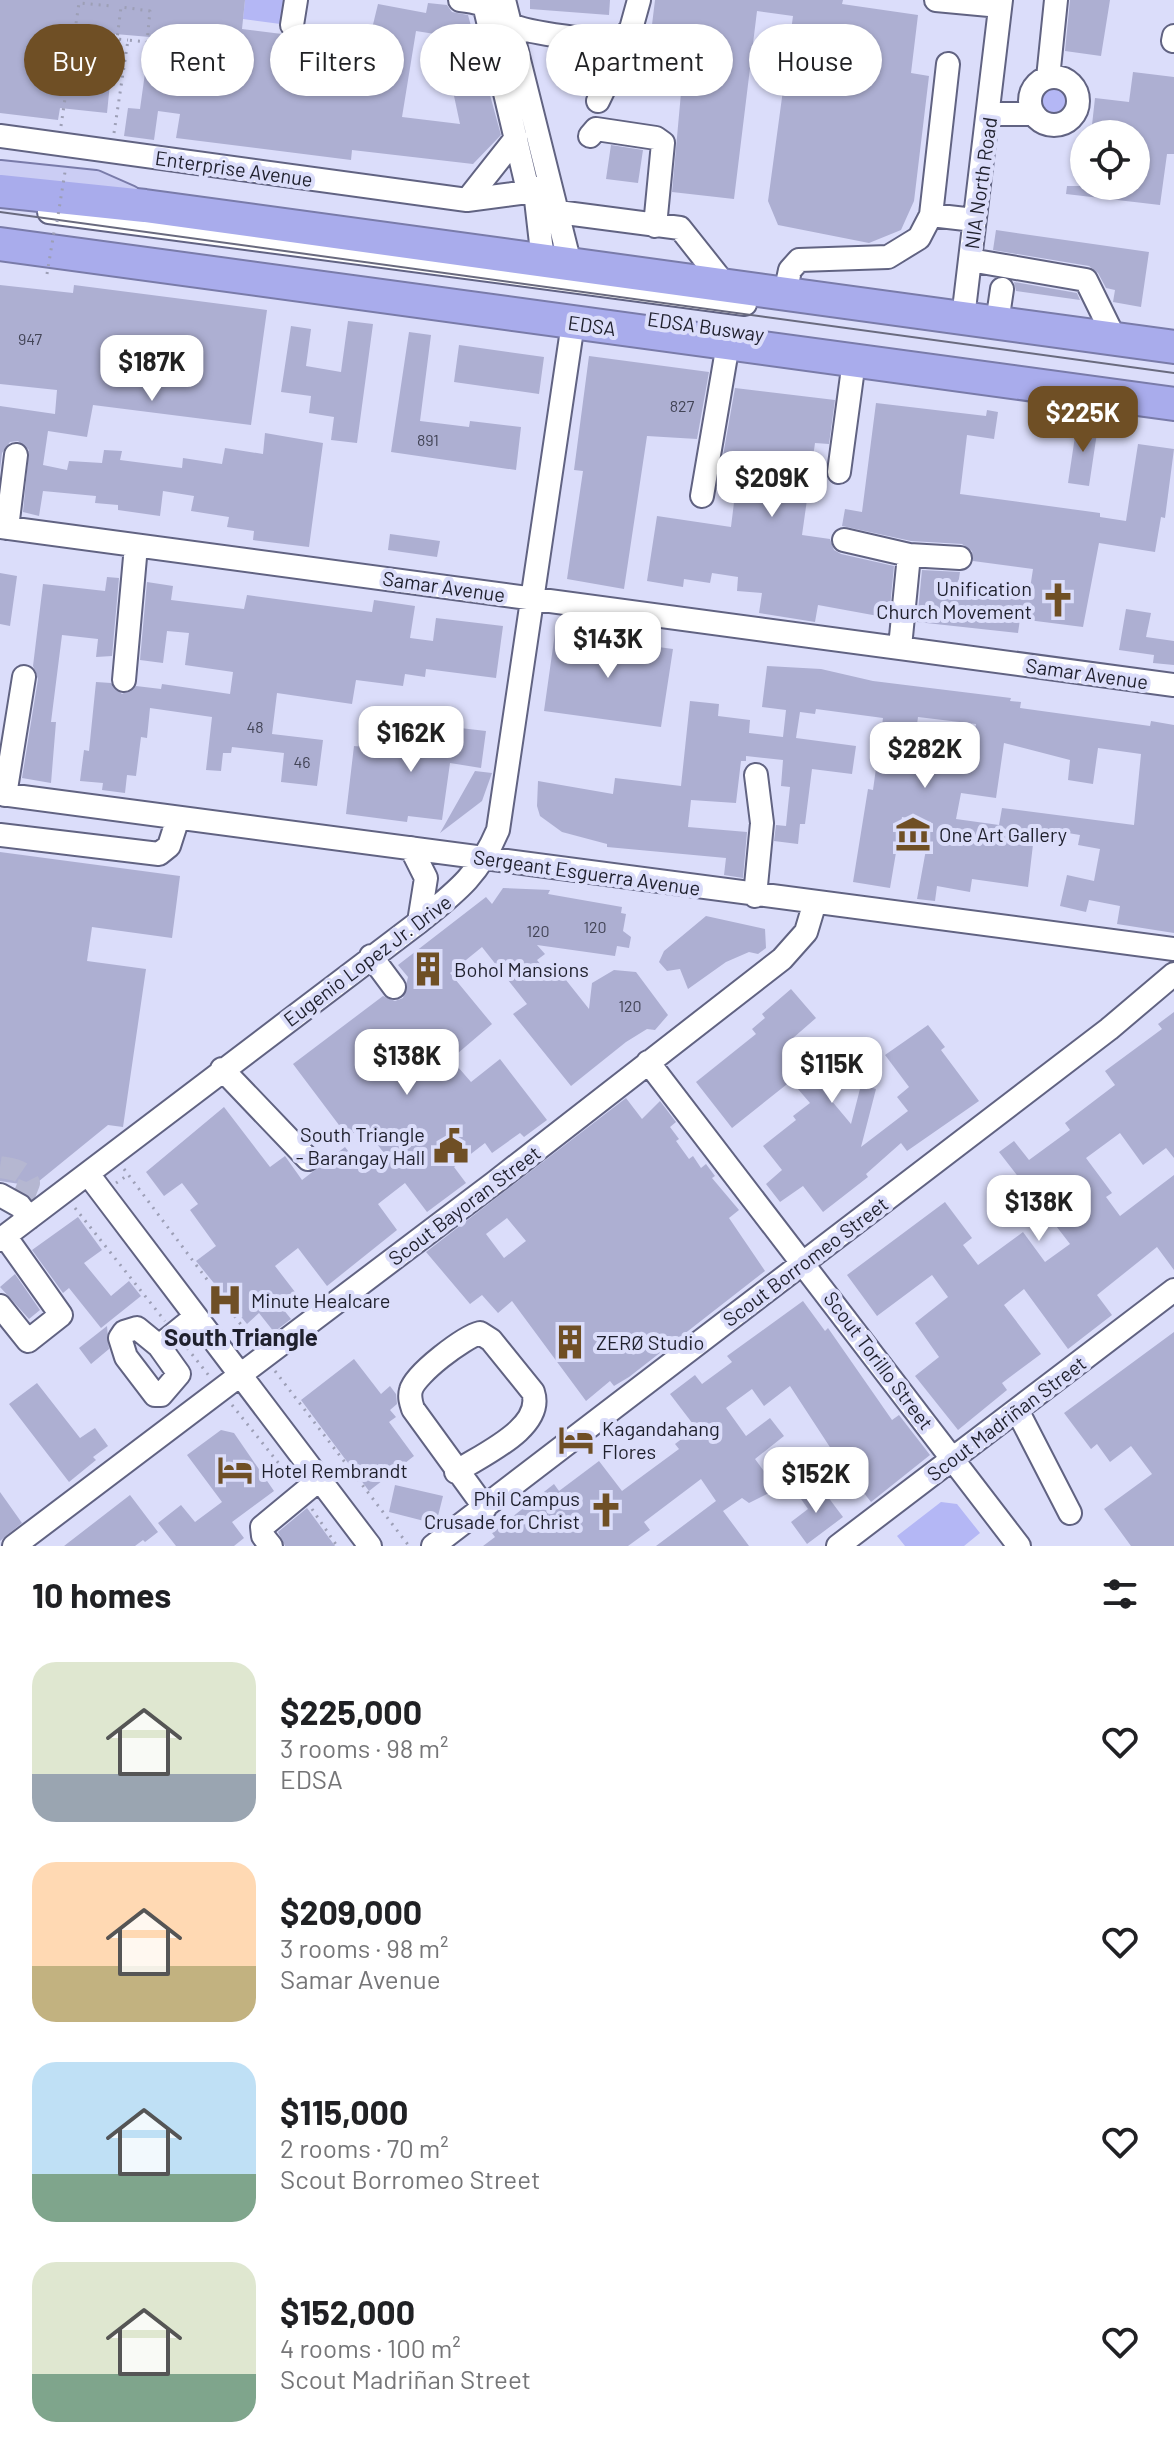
<!DOCTYPE html>
<html lang="en">
<head>
<meta charset="utf-8">
<style>
  :root { --surface:#fff; --page:#f2f2f2; --text:#202124; --muted:#757577; --accent:#6f4f25 }
  body { margin:0; font-family:Barlow,sans-serif; background:var(--page); color:var(--text); height:100vh; display:flex; flex-direction:column; font-size:30px; white-space:nowrap }
  * { box-sizing:border-box; margin:0 }
  p { font-size:26px; color:var(--muted) }
  .icon { flex:none; width:44px; height:44px; fill:none; stroke:currentColor; stroke-width:2; stroke-linecap:round; stroke-linejoin:round }
  .map { position:relative; height:1546px; overflow:hidden }
  .sheet { display:flex; flex-direction:column; background:var(--surface); flex:1 }
  .sheet>* { flex:none }
  .top-card { position:absolute; left:24px; top:24px; width:1126px; height:72px; display:flex; gap:16px }
  .controls { position:absolute; left:1070px; top:120px; display:grid; gap:16px }
  .controls a { display:grid; place-items:center; width:80px; height:80px; border-radius:50%; background:var(--surface); box-shadow:0 2px 6px #0004; font-size:40px }
  .price { position:absolute; translate:-50% -68px; padding:0 18px; border-radius:16px; background:#fff; color:#222; font-size:26px; line-height:52px; filter:drop-shadow(0 2px 4px #0008) }
  .price::after { content:''; position:absolute; left:50%; top:48px; width:24px; height:18px; margin-left:-12px; background:inherit; clip-path:polygon(0 0,100% 0,50% 100%) }
  .price.selected { background:var(--accent); color:#fff }
  ul { padding:0; list-style:none }
  li { display:flex; align-items:center; gap:24px; height:200px; padding:0 32px }
  li span { display:grid; place-items:center; flex:none; width:224px; height:160px; border-radius:24px; color:#555 }
  li>.icon { margin-inline-start:auto }
  span .icon { width:96px; height:96px; fill:#fffc; stroke-width:1 }
  li b { font-size:34px }
  h2 { display:flex; justify-content:space-between; align-items:center; height:96px; padding:0 32px; font-size:34px }
  .pill { padding:0 28px; border-radius:36px; background:var(--surface); box-shadow:0 2px 6px #0004; font-size:28px; line-height:72px }
  .pill.selected { background:var(--accent); color:#fff }
  .map>svg:first-child { display:block }
</style>
</head>
<body>
<div class="map">
<svg width="1174" height="1546" viewBox="0 0 1174 1546">
  <rect width="100%" height="100%" fill="#dbddfa"/>
  <!-- green -->
  <path fill="#b4b7f5" d="M245,0H291L288,25L243,19Z
    M1037 101a18 18 0 1 1 36 0a18 18 0 1 1-36 0Z
    M941,1502L957,1504L980,1533L964,1546H905L897,1536Z"/>
  <!-- building -->
  <path fill="#adafd2" fill-rule="evenodd" d="M0,0H245L242,29L282,34L291,39L300,36L368,45L378,4L426,13L428,3L447,5L452,12L468,15L501,135L473,164L352,150L351,160L176,138L180,114L158,111L154,140L124,136L128,108L140,109L150,37L115,34L107,113L60,108L58,120L0,113ZM416,31L441,35L460,124L402,117Z
    M530,0H610L609,15L530,9Z
    M655,0H843L842,4L918,15L911,73L929,76L914,201L901,230L869,243L778,225L768,201L793,16L757,11L734,199L672,192L683,71L647,66Z
    M1070,0H1110L1101,56L1065,51Z
    M1133,72L1174,77V154H1167L1160,205L1066,194L1067,186H1136V134H1091L1095,98L1129,102Z
    M611,145L643,150L638,183L606,179Z
    M996,230L1149,252L1141,307L1113,302L1115,290L1106,288L1098,273L1089,266L993,250Z
    M1014,282L1077,293L1080,300L1016,291Z
    M0,285L73,293L74,285L267,310L251,425L93,405L87,437L48,431L43,465L67,470L69,461L102,463L104,450L122,451L120,460L182,468L183,458L222,464L225,448L263,454L265,433L323,443L309,547L253,540L254,531L227,527L229,517L191,511L194,496L163,491L160,516L118,510V505L95,503L96,496L43,491L39,516L23,512L29,450L18,441L10,442L2,453L0,470V406L55,414L57,390L0,384Z
    M348,321L373,324L357,443L331,440L334,417L309,413L311,396L281,392L291,326L311,329L306,366L341,372Z
    M409,332L431,335L420,421L469,427L470,421L521,427L516,470L391,452Z
    M459,345L544,357L539,394L454,382Z
    M589,356L709,372L697,439L647,436L624,589L567,579L583,471L574,470Z
    M735,388L835,400L829,444L815,443L802,535L830,539L834,550L841,554L894,566L889,618L818,605L815,622L759,613L762,593L737,591L738,577L712,573L710,583L684,579L683,587L647,581L657,516L731,527L736,486L718,484Z
    M876,403L986,416L987,410L998,412L994,439L967,435L960,494L1100,513V517L1126,521L1138,444L1174,449L1165,518L1161,517L1155,552L1099,543L1083,627L1020,619L1018,633L917,622L922,570L960,572L958,585L1029,595L1033,569L973,561L972,551L962,544L911,541L842,526L845,509L862,512Z
    M1077,423L1098,426L1089,486L1068,483Z
    M390,534L440,541L437,557L388,550Z
    M0,573L17,576L10,626L0,624Z
    M107,577L119,578L112,656L96,657L98,639L62,635L51,722H56L51,783L22,778L38,679L33,666L43,584L105,591Z
    M147,582L173,586L171,600L244,609L247,595L372,612L374,600L415,606L410,638L433,641L436,618L503,626L496,678L426,669L425,677L405,674L403,686L356,680L352,704L277,693L272,734L323,740L317,786L281,782L284,753L232,747L231,753H223L221,771L206,770L212,717L150,708L147,738L141,737L136,776L127,775L125,793L102,790L103,783L80,781L84,750L89,751L96,682L111,683L122,694L136,686L161,689L162,684L230,694L233,672L185,665L189,633L167,631L163,663L140,660Z
    M1126,609L1151,613L1146,637L1174,641V665L1153,663L1154,655L1119,650Z
    M555,633L673,649L661,727L544,711Z
    M767,666L821,669L873,681L1011,698L1010,701L1021,702L1020,708L1150,726L1151,721L1174,725V933L1117,924L1120,906L1089,900L1086,912L1060,906L1067,875L1094,881L1100,849L1078,845L1080,835L1056,831L1055,839L1034,836L1028,887L972,879L970,892L937,886L935,901L917,899L931,822L902,817L890,888L853,882L868,789L873,790L883,718L816,709L815,714L800,712L796,738L856,746L852,774L812,769L805,824H800L798,844L774,841L776,825L786,826L788,806L790,787L781,786L783,760L746,756V761H741L736,803L691,800L688,827L747,832L743,878L724,875L726,858L607,847V844L562,832L540,816L537,806L538,781L613,794L615,778L681,786L690,701L719,704L718,716L750,720L749,733L783,737L786,710L762,707ZM918,717L976,724L969,762L913,754ZM1004,743L1070,760L1068,780L1093,784L1098,748L1141,754L1134,825L1002,808L999,825L956,819L961,793L996,798Z
    M426,724L486,731L481,768L450,763L442,820L408,816L407,822L346,814L354,746L387,749L388,741L423,745Z
    M475,771L492,773L482,801L440,833Z
    M0,852L180,876L172,938L92,927L87,961L146,969L123,1127L108,1125L33,1186L0,1181Z
    M503,888L550,890L548,894L622,907L621,913L626,914L623,931L631,937L629,948L617,946L615,956L537,945L545,954L537,960L554,981L562,975L589,1009L592,983L614,970L636,972L668,1015L655,1030L647,1029L626,1042L571,1086L513,1014L527,1004L482,947L450,973L492,1024L451,1059L471,1082L500,1059L547,1120L524,1137L520,1133L492,1153L485,1143L454,1167L466,1183L427,1212L405,1183L378,1204L397,1230L327,1286L298,1248L275,1266L295,1292L279,1304L291,1319L274,1332L259,1313L247,1324L196,1261L216,1246L190,1210L198,1204L182,1183L164,1196L146,1172L224,1107L270,1167L285,1156L302,1180L345,1147L365,1173L387,1157L363,1126L348,1137L293,1064L383,996L395,1001L403,998L408,977L398,965L486,897L492,904Z
    M706,916L765,929L766,948L758,954L749,952L726,962L688,989L680,969L667,971L659,962L664,951Z
    M791,989L816,1018L785,1045L851,1124L861,1085L876,1089L861,1147L908,1111L897,1097L909,1087L885,1055L928,1025L945,1047L941,1050L979,1101L907,1151L901,1143L866,1174L868,1177L823,1212L803,1186L780,1202L766,1184L782,1170L763,1146L796,1120L793,1116L810,1103L791,1081L732,1128L696,1082L756,1034L752,1029L765,1018L762,1014Z
    M1174,1012V1158L1166,1148L1143,1165L1120,1133L1086,1158L1112,1193L1106,1197L1120,1216L1174,1175V1270L1157,1247L1097,1295L1112,1315L1068,1349L1024,1289L1004,1305L1041,1354L1002,1383L1007,1390L958,1430L915,1376L939,1357L915,1323L948,1297L932,1275L877,1316L847,1275L945,1202L972,1238L963,1245L978,1265L1023,1232L1045,1262L1070,1244L999,1152L1014,1141L1029,1160L1070,1130L1065,1123L1115,1085L1105,1071L1162,1029L1158,1024Z
    M626,1098L642,1119L660,1101L676,1122L670,1127L679,1139L676,1141L689,1159L693,1156L701,1168L706,1164L715,1176L712,1178L739,1210L729,1218L765,1271L629,1377L614,1386L610,1381L586,1401L512,1301L498,1313L482,1295L470,1304L426,1252ZM507,1218L526,1241L504,1258L486,1234Z
    M78,1217L102,1250L84,1263L111,1296L129,1281L141,1296L101,1328L69,1288L63,1293L32,1250Z
    M15,1274L40,1310L29,1319L0,1287Z
    M803,1301L825,1331L828,1328L892,1420L899,1415L930,1455L871,1502L839,1461L790,1386L764,1406L752,1389L726,1408L746,1436L770,1418L784,1436L755,1459L777,1489L749,1503L742,1498L723,1511L749,1546H656L716,1501L701,1479L644,1522L650,1530L628,1546H483L495,1537L492,1533L554,1484L559,1491L599,1461L622,1491L679,1449L675,1444L696,1428L670,1394L695,1375L702,1384L732,1362L727,1356Z
    M107,1326L109,1349L91,1364L79,1348Z
    M1174,1332V1546H1131L1104,1509L1152,1474L1131,1446L1110,1462L1097,1444L1091,1449L1064,1413Z
    M354,1359L381,1394L390,1386L396,1394L397,1404L390,1410L396,1417L389,1422L414,1456L369,1491L301,1400Z
    M37,1383L80,1438L95,1428L108,1446L93,1457L96,1460L69,1482L9,1404Z
    M221,1430L234,1433L274,1491L232,1522L244,1538L234,1546H176L158,1523L181,1505L195,1522L222,1502L187,1455Z
    M395,1485L443,1496L436,1524L389,1512Z
    M819,1485L843,1517L807,1544L791,1522L808,1509L801,1499Z
    M0,1492L22,1523L0,1541Z
    M130,1495L158,1532L145,1542L143,1540L135,1546H64Z
    M307,1508L335,1546H285L278,1532Z"/>
  <g fill="none" stroke-linecap="round" stroke-linejoin="round">
    <!-- minor-tunnel -->
    <path stroke="#b5b7d1" stroke-width="22" stroke-dasharray="22 11" stroke-linecap="butt" d="M0,1167C13,1169 23,1169 29,1183L20,1206"/>
    <!-- minor casing -->
    <g stroke="#616382" stroke-width="26">
      <path id="minor" d="M460,0C491,3 486,10 509,24C526,33 602,43 621,40L631,29L639,0
        M483,0L526,182L558,212L680,228L726,286
        M504,0L570,264
        M936,0L1000,6
        M292,25L296,0
        M1173,41L1174,36
        M1030 101a24 24 0 1 1 48 0a24 24 0 1 1-48 0Z
        M1048,78L1056,0
        M598,101L614,68L621,40
        M989,114H1034
        M0,136L467,200L535,191
        M590,136L596,129L656,138L663,143L655,226
        M535,191L543,261
        M467,200L516,138
        M49,212L745,304
        M931,215L974,220
        M970,260L1086,280L1115,339
        M785,294L790,270L799,260L888,257L919,238L931,215L948,64
        M963,318L1001,0
        M997,323L1002,289
        M839,472L854,361
        M702,496L728,344
        M0,527L1174,685
        M7,528L16,455
        M844,540L909,555L960,558
        M900,647L909,555
        M124,680L136,546
        M0,794L1174,949
        M5,795L24,677
        M0,835L159,854L169,846L178,818
        M411,848L426,878L419,922
        M755,896L762,823L756,775
        M371,956L394,987
        M648,1062L1019,1546
        M222,1069L308,1159
        M88,1174L370,1546
        M0,1195L20,1206L29,1218
        M0,1240L419,922C456,892 479,875 498,830L573,323
        M0,1306L28,1341L61,1315L5,1236
        M159,1346L137,1328L124,1332L120,1338L126,1357L155,1395H161L179,1374L159,1346L195,1317
        M1017,1410L1070,1513
        M456,1472C481,1455 545,1428 533,1392L491,1340L480,1333C464,1337 415,1374 411,1390C409,1397 411,1403 413,1409L485,1508
        M14,1546L494,1183L782,959L806,932L815,902
        M271,1546L263,1536L262,1527L320,1479
        M433,1546L1109,1029L1174,974
        M838,1546L1174,1290"/>
    </g>
    <!-- major casing -->
    <g stroke="#797ba9" stroke-width="30">
      <path id="major" d="M0,174L95,184L129,199"/>
    </g>
    <!-- highway casing -->
    <g stroke="#797ba9" stroke-width="36">
      <path id="highway" d="M0,191L145,206L1174,347
        M0,244L1174,404"/>
    </g>
    <!-- path -->
    <path stroke="#9d9fb6" stroke-width="3" stroke-dasharray="2 6" stroke-linecap="butt" d="M61,126L79,3L111,6L112,3
      M114,133L128,40L147,42L150,11L121,7L117,39L128,40
      M124,1169L254,1342
      M116,1183L128,1175
      M75,1208L165,1321
      M187,1348L210,1377
      M275,1371L409,1546
      M232,1405L292,1480
      M312,1509L337,1546"/>
    <!-- minor -->
    <use href="#minor" stroke="#fff" stroke-width="22"/>
    <!-- major -->
    <use href="#major" stroke="#cbcdf4" stroke-width="26"/>
    <!-- highway -->
    <use href="#highway" stroke="#a9acec" stroke-width="32"/>
    <!-- tram -->
    <path stroke="#696a7e" stroke-width="2" d="M0,212L1174,373"/>
    <!-- path-bridge -->
    <path stroke="#9d9fb6" stroke-width="3" stroke-dasharray="2 6" stroke-linecap="butt" d="M57,222L65,172
      M47,274L54,232"/>
  </g>
  <!-- icons -->
  <defs>
    <g id="church-bare" transform="scale(2.76)"><path d="M-1.2-6h2.4v3.5h3.3v2.4h-3.3V6h-2.4V-.1h-3.3v-2.4h3.3Z" fill="#6f4f25" stroke="#dbddfa" stroke-width="2.5" paint-order="stroke"/></g>
    <g id="museum-bare" transform="scale(2.76)"><path d="M0-6L6-3V-2H-6V-3ZM-5-1h2V3h-2ZM-1-1h2V3h-2ZM3-1h2V3H3ZM-6 4H6V6H-6Z" fill="#6f4f25" stroke="#dbddfa" stroke-width="2.5" paint-order="stroke"/></g>
    <g id="building-bare" transform="scale(2.76)"><path d="M-4-6H4V6H1V3H-1V6H-4ZM-2.5-4.3h1.7v1.8h-1.7ZM.8-4.3h1.7v1.8H.8ZM-2.5-1h1.7V.8h-1.7ZM.8-1h1.7V.8H.8Z" fill="#6f4f25" stroke="#dbddfa" stroke-width="2.5" paint-order="stroke"/></g>
    <g id="civic-bare" transform="scale(2.76)"><path d="M-.6-6.5H3V-4.5H.6V-3L4-1V1h2V6H-6V1h2V-1L-.6-3ZM-1.2 2.5V6h2.4V2.5Z" fill="#6f4f25" stroke="#dbddfa" stroke-width="2.5" paint-order="stroke"/></g>
    <g id="hospital-bare" transform="scale(2.76)"><path d="M-5-5h3v3.5h4V-5h3V5h-3V1.5h-4V5h-3Z" fill="#6f4f25" stroke="#dbddfa" stroke-width="2.5" paint-order="stroke"/></g>
    <g id="hotel-bare" transform="scale(2.76)"><path d="M-6-4.5h1.5V1H6V5H4.5V3h-9V5H-6ZM-4 0a1.8 1.8 0 1 1 3.6 0ZM.5 0V-2.5h3Q6-2.5 6 0Z" fill="#6f4f25" stroke="#dbddfa" stroke-width="2.5" paint-order="stroke"/></g>
  </defs>
  <g fill-rule="evenodd">
    <use href="#church-bare" x="1058" y="600"/>
    <use href="#museum-bare" x="913" y="834"/>
    <use href="#building-bare" x="428" y="969"/>
    <use href="#civic-bare" x="451" y="1146"/>
    <use href="#hospital-bare" x="225" y="1300"/>
    <use href="#building-bare" x="570" y="1342"/>
    <use href="#hotel-bare" x="576" y="1440"/>
    <use href="#hotel-bare" x="235" y="1470"/>
    <use href="#church-bare" x="606" y="1510"/>
  </g>
  <g text-anchor="middle" dominant-baseline="central" stroke-width="8" stroke-linejoin="round" paint-order="stroke">
    <!-- number labels -->
    <g font-size="16" fill="#424456">
      <text x="30" y="338">947</text>
      <text x="682" y="405">827</text>
      <text x="428" y="439">891</text>
      <text x="255" y="726">48</text>
      <text x="302" y="761">46</text>
      <text x="595" y="926">120</text>
      <text x="538" y="930">120</text>
      <text x="630" y="1005">120</text>
    </g>
    <!-- street labels -->
    <g font-size="20" fill="#1f202d" stroke="#dbddfa">
      <text transform="translate(234 168) rotate(8)">Enterprise Avenue</text>
      <text transform="translate(980 183) rotate(-82)">NIA North Road</text>
      <text transform="translate(592 325) rotate(8)">EDSA</text>
      <text transform="translate(706 326) rotate(8)">EDSA Busway</text>
      <text transform="translate(444 586) rotate(8)">Samar Avenue</text>
      <text transform="translate(1087 673) rotate(8)">Samar Avenue</text>
      <text transform="translate(587 872) rotate(8)">Sergeant Esguerra Avenue</text>
      <text transform="translate(367 960) rotate(-37)">Eugenio Lopez Jr. Drive</text>
      <text transform="translate(464 1205) rotate(-37)">Scout Bayoran Street</text>
      <text transform="translate(805 1261) rotate(-37)">Scout Borromeo Street</text>
      <text transform="translate(879 1360) rotate(53)">Scout Torillo Street</text>
      <text transform="translate(1006 1418) rotate(-37)">Scout Madriñan Street</text>
    </g>
    <!-- poi labels -->
    <g font-size="20" fill="#1f202d" stroke="#dbddfa" text-anchor="start">
      <text x="1032" y="588" text-anchor="end">Unification<tspan x="1032" dy="23">Church Movement</tspan></text>
      <text x="939" y="834">One Art Gallery</text>
      <text x="454" y="969">Bohol Mansions</text>
      <text x="425" y="1134" text-anchor="end">South Triangle<tspan x="425" dy="23">- Barangay Hall</tspan></text>
      <text x="251" y="1300">Minute Healcare</text>
      <text x="596" y="1342">ZERØ Studio</text>
      <text x="602" y="1428">Kagandahang<tspan x="602" dy="23">Flores</tspan></text>
      <text x="261" y="1470">Hotel Rembrandt</text>
      <text x="580" y="1498" text-anchor="end">Phil Campus<tspan x="580" dy="23">Crusade for Christ</tspan></text>
    </g>
    <!-- quarter labels -->
    <g font-size="24" font-weight="bold" fill="#1f202d" stroke="#dbddfa">
      <text x="241" y="1336">South Triangle</text>
    </g>
  </g>
</svg>
<div class="controls">
<a><svg class="icon" aria-label="locate" viewBox="0 0 24 24"><circle cx="12" cy="12" r="6"/><path d="M12 2v4M12 18v4M2 12h4M18 12h4"/></svg></a>
</div>
<b class="price" style="left:152px;top:403px">$187K</b>
<b class="price selected" style="left:1083px;top:454px">$225K</b>
<b class="price" style="left:772px;top:519px">$209K</b>
<b class="price" style="left:608px;top:680px">$143K</b>
<b class="price" style="left:411px;top:774px">$162K</b>
<b class="price" style="left:925px;top:790px">$282K</b>
<b class="price" style="left:407px;top:1097px">$138K</b>
<b class="price" style="left:832px;top:1105px">$115K</b>
<b class="price" style="left:1039px;top:1243px">$138K</b>
<b class="price" style="left:816px;top:1515px">$152K</b>
<div class="top-card">
<a class="pill selected">Buy</a>
<a class="pill">Rent</a>
<a class="pill">Filters</a>
<a class="pill">New</a>
<a class="pill">Apartment</a>
<a class="pill">House</a>
</div>
</div>
<section class="sheet">
<h2>10 homes<svg class="icon" aria-label="filters" viewBox="0 0 24 24"><path d="M4 7h16M4 17h16"/><circle cx="9" cy="7" r="2"/><circle cx="15" cy="17" r="2"/></svg></h2>
<ul>
<li><span style="background:linear-gradient(#dfe7d0 70%,#9aa5b1 0)"><svg class="icon" aria-label="home" viewBox="0 0 24 24"><path d="M3 11l9-7 9 7M6 9v11h12V9"/></svg></span><div><b>$225,000</b><p>3 rooms · 98 m²</p><p>EDSA</p></div><svg class="icon" aria-label="heart" viewBox="0 0 24 24"><path d="M12 20l-8-8c-3-5 5-10 8-4 3-6 11-1 8 4z"/></svg></li>
<li><span style="background:linear-gradient(#ffd9b3 65%,#c2b280 0)"><svg class="icon" aria-label="home" viewBox="0 0 24 24"><path d="M3 11l9-7 9 7M6 9v11h12V9"/></svg></span><div><b>$209,000</b><p>3 rooms · 98 m²</p><p>Samar Avenue</p></div><svg class="icon" aria-label="heart" viewBox="0 0 24 24"><path d="M12 20l-8-8c-3-5 5-10 8-4 3-6 11-1 8 4z"/></svg></li>
<li><span style="background:linear-gradient(#bfe0f5 70%,#7fa58c 0)"><svg class="icon" aria-label="home" viewBox="0 0 24 24"><path d="M3 11l9-7 9 7M6 9v11h12V9"/></svg></span><div><b>$115,000</b><p>2 rooms · 70 m²</p><p>Scout Borromeo Street</p></div><svg class="icon" aria-label="heart" viewBox="0 0 24 24"><path d="M12 20l-8-8c-3-5 5-10 8-4 3-6 11-1 8 4z"/></svg></li>
<li><span style="background:linear-gradient(#dfe7d0 70%,#7fa58c 0)"><svg class="icon" aria-label="home" viewBox="0 0 24 24"><path d="M3 11l9-7 9 7M6 9v11h12V9"/></svg></span><div><b>$152,000</b><p>4 rooms · 100 m²</p><p>Scout Madriñan Street</p></div><svg class="icon" aria-label="heart" viewBox="0 0 24 24"><path d="M12 20l-8-8c-3-5 5-10 8-4 3-6 11-1 8 4z"/></svg></li>
</ul>
</section>
</body>
</html>
